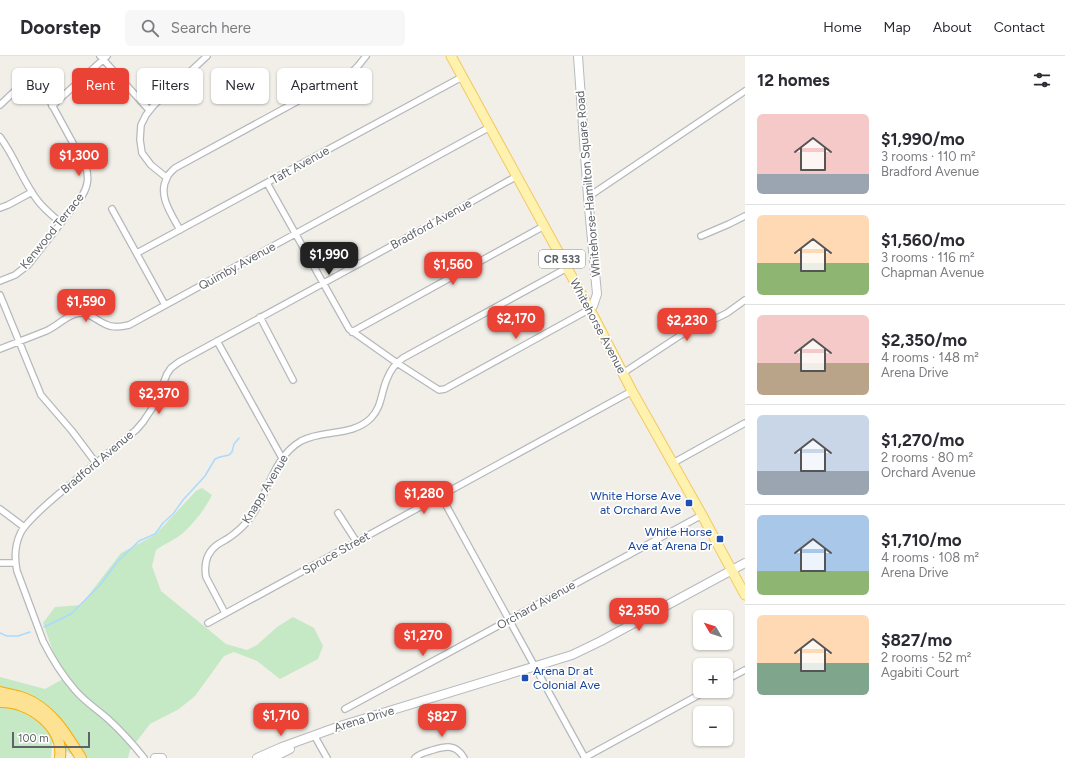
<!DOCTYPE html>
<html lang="en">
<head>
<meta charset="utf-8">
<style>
  :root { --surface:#fff; --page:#f7f7f7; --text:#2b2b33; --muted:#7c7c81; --line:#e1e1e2; --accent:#ea4335 }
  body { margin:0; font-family:Figtree,sans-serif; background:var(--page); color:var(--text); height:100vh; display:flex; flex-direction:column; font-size:15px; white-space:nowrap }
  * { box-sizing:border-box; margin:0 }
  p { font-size:13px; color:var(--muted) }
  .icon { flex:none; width:22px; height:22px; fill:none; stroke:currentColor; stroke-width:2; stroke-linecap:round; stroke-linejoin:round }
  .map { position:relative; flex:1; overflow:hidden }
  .details { display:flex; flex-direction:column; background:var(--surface); width:320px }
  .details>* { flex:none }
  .banner { position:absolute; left:12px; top:12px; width:380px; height:36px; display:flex; gap:8px }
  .needle { width:26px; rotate:309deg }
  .controls { position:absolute; left:693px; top:554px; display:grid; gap:8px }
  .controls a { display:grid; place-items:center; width:40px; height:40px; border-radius:6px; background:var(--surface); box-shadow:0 1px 3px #0004; font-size:20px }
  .scale { position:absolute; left:12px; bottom:10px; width:78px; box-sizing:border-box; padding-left:4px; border:2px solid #5f6368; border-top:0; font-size:11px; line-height:14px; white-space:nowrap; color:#5f6368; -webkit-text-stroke:3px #fff; paint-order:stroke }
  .price { position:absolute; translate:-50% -34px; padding:0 9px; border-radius:8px; background:var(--accent); color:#fff; font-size:13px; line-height:26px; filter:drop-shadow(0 1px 2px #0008) }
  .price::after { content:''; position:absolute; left:50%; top:24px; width:12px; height:9px; margin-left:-6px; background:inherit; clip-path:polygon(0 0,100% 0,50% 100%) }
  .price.current { background:#222; color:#fff }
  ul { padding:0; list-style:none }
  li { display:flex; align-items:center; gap:12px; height:100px; padding:0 12px }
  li+li { border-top:1px solid var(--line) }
  li span { display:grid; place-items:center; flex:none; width:112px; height:80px; border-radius:6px; color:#555 }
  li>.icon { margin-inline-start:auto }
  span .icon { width:48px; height:48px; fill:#fffc; stroke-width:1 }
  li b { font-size:17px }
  h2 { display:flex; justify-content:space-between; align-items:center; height:48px; padding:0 12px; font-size:17px }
  .chip { padding:0 14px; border-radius:6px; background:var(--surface); box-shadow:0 1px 3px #0004; font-size:14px; line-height:36px }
  .chip.current { background:var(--accent); color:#fff }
  header { display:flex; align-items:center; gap:24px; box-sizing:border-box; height:56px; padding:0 20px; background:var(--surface); border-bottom:1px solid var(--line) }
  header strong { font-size:19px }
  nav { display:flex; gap:22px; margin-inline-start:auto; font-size:14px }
  .search { width:280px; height:36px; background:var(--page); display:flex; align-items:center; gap:10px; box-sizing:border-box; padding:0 14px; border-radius:6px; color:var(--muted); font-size:15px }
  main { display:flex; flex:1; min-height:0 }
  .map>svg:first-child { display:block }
</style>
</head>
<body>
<header>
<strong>Doorstep</strong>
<div class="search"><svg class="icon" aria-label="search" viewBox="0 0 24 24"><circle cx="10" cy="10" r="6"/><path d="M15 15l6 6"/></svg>Search here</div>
<nav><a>Home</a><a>Map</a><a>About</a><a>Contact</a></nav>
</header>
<main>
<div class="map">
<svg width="745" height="702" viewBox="0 0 745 702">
  <rect width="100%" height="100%" fill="#f1efe8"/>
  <!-- green -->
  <path fill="#c5e8c5" d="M202,432L212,439C205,453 195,466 183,477C175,484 164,488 156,494L152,510L161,535L226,588L247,594L257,589L277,571L293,561L314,572L323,590L318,603L280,623L257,605L234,596L224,600L195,640L179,653L150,668L130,694L128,702H78L52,687L51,702H0V621L45,633L63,623L43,567L55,551L81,549L121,497L155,479L196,435Z"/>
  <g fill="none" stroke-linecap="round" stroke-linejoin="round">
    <!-- stream -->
    <path stroke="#aadaff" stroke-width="1.5" d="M44,571L71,558L100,529L117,506L139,485L155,478L163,467L173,458L183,444L205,420L215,403L220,401L229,399L232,396L234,388L239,382
      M0,577L7,580H18L30,576"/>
    <!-- street casing -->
    <g stroke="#b5b8bc" stroke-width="8">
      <path id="street" d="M100,0L149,54
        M0,49L19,31C29,25 38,28 45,36L86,111C89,122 88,130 82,140L28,209L15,219L0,225
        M52,50L107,0
        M0,81C15,101 23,126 38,145C45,154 53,160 61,167
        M167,122L151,109L142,97L140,84L141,69L146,59L154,49L207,0
        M267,127L349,273L397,307L439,334L445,333L590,253
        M588,141L745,35
        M0,152L8,149L32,136
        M112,153L165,249
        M180,174C172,159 157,139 167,122C168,118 172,115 175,112L353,15L358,10L366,0
        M701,180L729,168L745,160
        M137,197L462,21
        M0,239L41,339L72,375L96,407
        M260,261L293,324
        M352,276L544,170
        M217,285L282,402
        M0,293C15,287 31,281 46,275C58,270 66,259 79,257C89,256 96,264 105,268C112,272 121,271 129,269L490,71
        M623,317L687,275L717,262L727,257L745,244
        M673,407L745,367
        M441,440L585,702
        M0,453L24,471
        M338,457L356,485
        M0,507H15
        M225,557L206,521C204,509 206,497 217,489C221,486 226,484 230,481C237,476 244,470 250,462C269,438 272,402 301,385C323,373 352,381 371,362C382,351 381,336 387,323C390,315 396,307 403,302L567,212
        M208,567L632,335
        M726,624L745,614
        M345,653L702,459
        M314,679L327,702
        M144,702C133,688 121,675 108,663C97,653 85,646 75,634C62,619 52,603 43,585L17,515C14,501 15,488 21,476C30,461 54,442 67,431C90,412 113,393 136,374L143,366L155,348L167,318L171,312L179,306L439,164L517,120
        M415,702C420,697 426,696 433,694C446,690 456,688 464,702
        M584,702L706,635"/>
    </g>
    <!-- secondary casing -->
    <g stroke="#b6babf" stroke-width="10">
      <path id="secondary" d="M578,0L588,141L597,238L593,250L590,253
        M155,702H162
        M257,702L282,691L340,670L572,599L601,585L745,507
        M272,702L290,693"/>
    </g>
    <!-- primary casing -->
    <g stroke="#f2c960" stroke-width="11">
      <path id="primary" d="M451,0L595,263L632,335L702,459L745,539"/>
    </g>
    <!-- highway casing -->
    <g stroke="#f9ab00" stroke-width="12">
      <path id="highway" d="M0,636C8,638 16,639 24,642C52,653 66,678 81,702
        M0,646C29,645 64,671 60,702"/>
    </g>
    <!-- street -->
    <use href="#street" stroke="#fff" stroke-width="5.5"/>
    <!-- secondary -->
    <use href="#secondary" stroke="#fff" stroke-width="8"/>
    <!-- primary -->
    <use href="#primary" stroke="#fff2af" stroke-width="9"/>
    <!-- highway -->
    <use href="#highway" stroke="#fde293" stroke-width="10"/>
  </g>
  <!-- markers -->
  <g fill="#1a4fb4" stroke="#fff" stroke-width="1.5">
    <rect x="685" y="443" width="8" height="8" rx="2"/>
    <rect x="716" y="479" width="8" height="8" rx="2"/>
    <rect x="521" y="618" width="8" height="8" rx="2"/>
  </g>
  <g text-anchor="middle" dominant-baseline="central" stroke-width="3.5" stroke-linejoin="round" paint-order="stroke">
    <!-- shield labels -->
    <rect fill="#fff" stroke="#8f9295" stroke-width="1" x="539" y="194" width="46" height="18" rx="3"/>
    <g font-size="11" font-weight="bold" fill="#5f6368">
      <text x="562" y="203">CR 533</text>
    </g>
    <!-- street labels -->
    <g font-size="12" fill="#5f6368" stroke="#fff">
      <text transform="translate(300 109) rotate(-29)">Taft Avenue</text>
      <text transform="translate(588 128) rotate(-95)">Whitehorse-Hamilton Square Road</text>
      <text transform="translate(431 168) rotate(-29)">Bradford Avenue</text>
      <text transform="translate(52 175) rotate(-51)">Kenwood Terrace</text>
      <text transform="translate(237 210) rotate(-29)">Quimby Avenue</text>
      <text transform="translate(598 270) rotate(62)">Whitehorse Avenue</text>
      <text transform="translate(97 406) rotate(-40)">Bradford Avenue</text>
      <text transform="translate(265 433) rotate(-59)">Knapp Avenue</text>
      <text transform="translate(336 497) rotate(-29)">Spruce Street</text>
      <text transform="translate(536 549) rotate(-29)">Orchard Avenue</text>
      <text transform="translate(364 663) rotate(-17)">Arena Drive</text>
    </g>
    <!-- transit labels -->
    <g font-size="12" fill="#164399" stroke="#fff" text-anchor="end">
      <text x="681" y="440">White Horse Ave<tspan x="681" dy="14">at Orchard Ave</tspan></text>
      <text x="712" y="476">White Horse<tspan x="712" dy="14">Ave at Arena Dr</tspan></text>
      <text x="533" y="615" text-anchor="start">Arena Dr at<tspan x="533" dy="14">Colonial Ave</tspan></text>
    </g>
  </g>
</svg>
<div class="controls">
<a><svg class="needle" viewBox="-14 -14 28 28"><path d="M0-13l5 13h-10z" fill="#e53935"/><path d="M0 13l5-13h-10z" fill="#7c7c81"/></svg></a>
<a>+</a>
<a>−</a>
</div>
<div class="scale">100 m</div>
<b class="price" style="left:79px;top:121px">$1,300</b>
<b class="price current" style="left:329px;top:220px">$1,990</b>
<b class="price" style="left:453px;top:230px">$1,560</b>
<b class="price" style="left:86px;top:267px">$1,590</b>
<b class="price" style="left:516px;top:284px">$2,170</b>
<b class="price" style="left:687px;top:286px">$2,230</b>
<b class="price" style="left:159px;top:359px">$2,370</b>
<b class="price" style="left:424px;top:459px">$1,280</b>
<b class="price" style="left:639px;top:576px">$2,350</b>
<b class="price" style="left:423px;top:601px">$1,270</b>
<b class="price" style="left:281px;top:681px">$1,710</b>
<b class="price" style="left:442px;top:682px">$827</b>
<div class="banner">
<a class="chip">Buy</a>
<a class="chip current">Rent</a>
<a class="chip">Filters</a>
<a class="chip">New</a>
<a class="chip">Apartment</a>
</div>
</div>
<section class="details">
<h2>12 homes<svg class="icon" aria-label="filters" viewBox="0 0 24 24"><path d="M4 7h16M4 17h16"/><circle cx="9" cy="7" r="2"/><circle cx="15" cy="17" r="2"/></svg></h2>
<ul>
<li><span style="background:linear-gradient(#f6c9c9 75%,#9aa5b1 0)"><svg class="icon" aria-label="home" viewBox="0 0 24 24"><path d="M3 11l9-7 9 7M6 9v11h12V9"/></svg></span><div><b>$1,990/mo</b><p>3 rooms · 110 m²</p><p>Bradford Avenue</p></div></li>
<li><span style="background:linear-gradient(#ffd9b3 60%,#8fb573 0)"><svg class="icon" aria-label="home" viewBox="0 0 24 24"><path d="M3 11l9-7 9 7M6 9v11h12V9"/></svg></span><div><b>$1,560/mo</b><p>3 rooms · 116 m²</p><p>Chapman Avenue</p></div></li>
<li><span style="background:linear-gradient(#f6c9c9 60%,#b9a48a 0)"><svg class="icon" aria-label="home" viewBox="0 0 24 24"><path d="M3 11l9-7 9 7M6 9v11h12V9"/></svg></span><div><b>$2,350/mo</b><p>4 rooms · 148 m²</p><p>Arena Drive</p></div></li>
<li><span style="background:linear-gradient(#c9d6e8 70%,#9aa5b1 0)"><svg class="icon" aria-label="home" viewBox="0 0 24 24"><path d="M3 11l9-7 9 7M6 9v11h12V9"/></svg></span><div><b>$1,270/mo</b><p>2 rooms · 80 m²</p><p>Orchard Avenue</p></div></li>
<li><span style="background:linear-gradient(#a9c7e8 70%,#8fb573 0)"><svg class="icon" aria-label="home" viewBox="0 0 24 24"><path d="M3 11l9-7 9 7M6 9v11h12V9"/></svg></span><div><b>$1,710/mo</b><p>4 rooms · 108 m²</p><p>Arena Drive</p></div></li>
<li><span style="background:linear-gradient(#ffd9b3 60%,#7fa58c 0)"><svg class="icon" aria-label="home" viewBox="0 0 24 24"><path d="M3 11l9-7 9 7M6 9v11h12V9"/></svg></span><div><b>$827/mo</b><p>2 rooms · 52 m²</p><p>Agabiti Court</p></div></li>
</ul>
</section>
</main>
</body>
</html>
